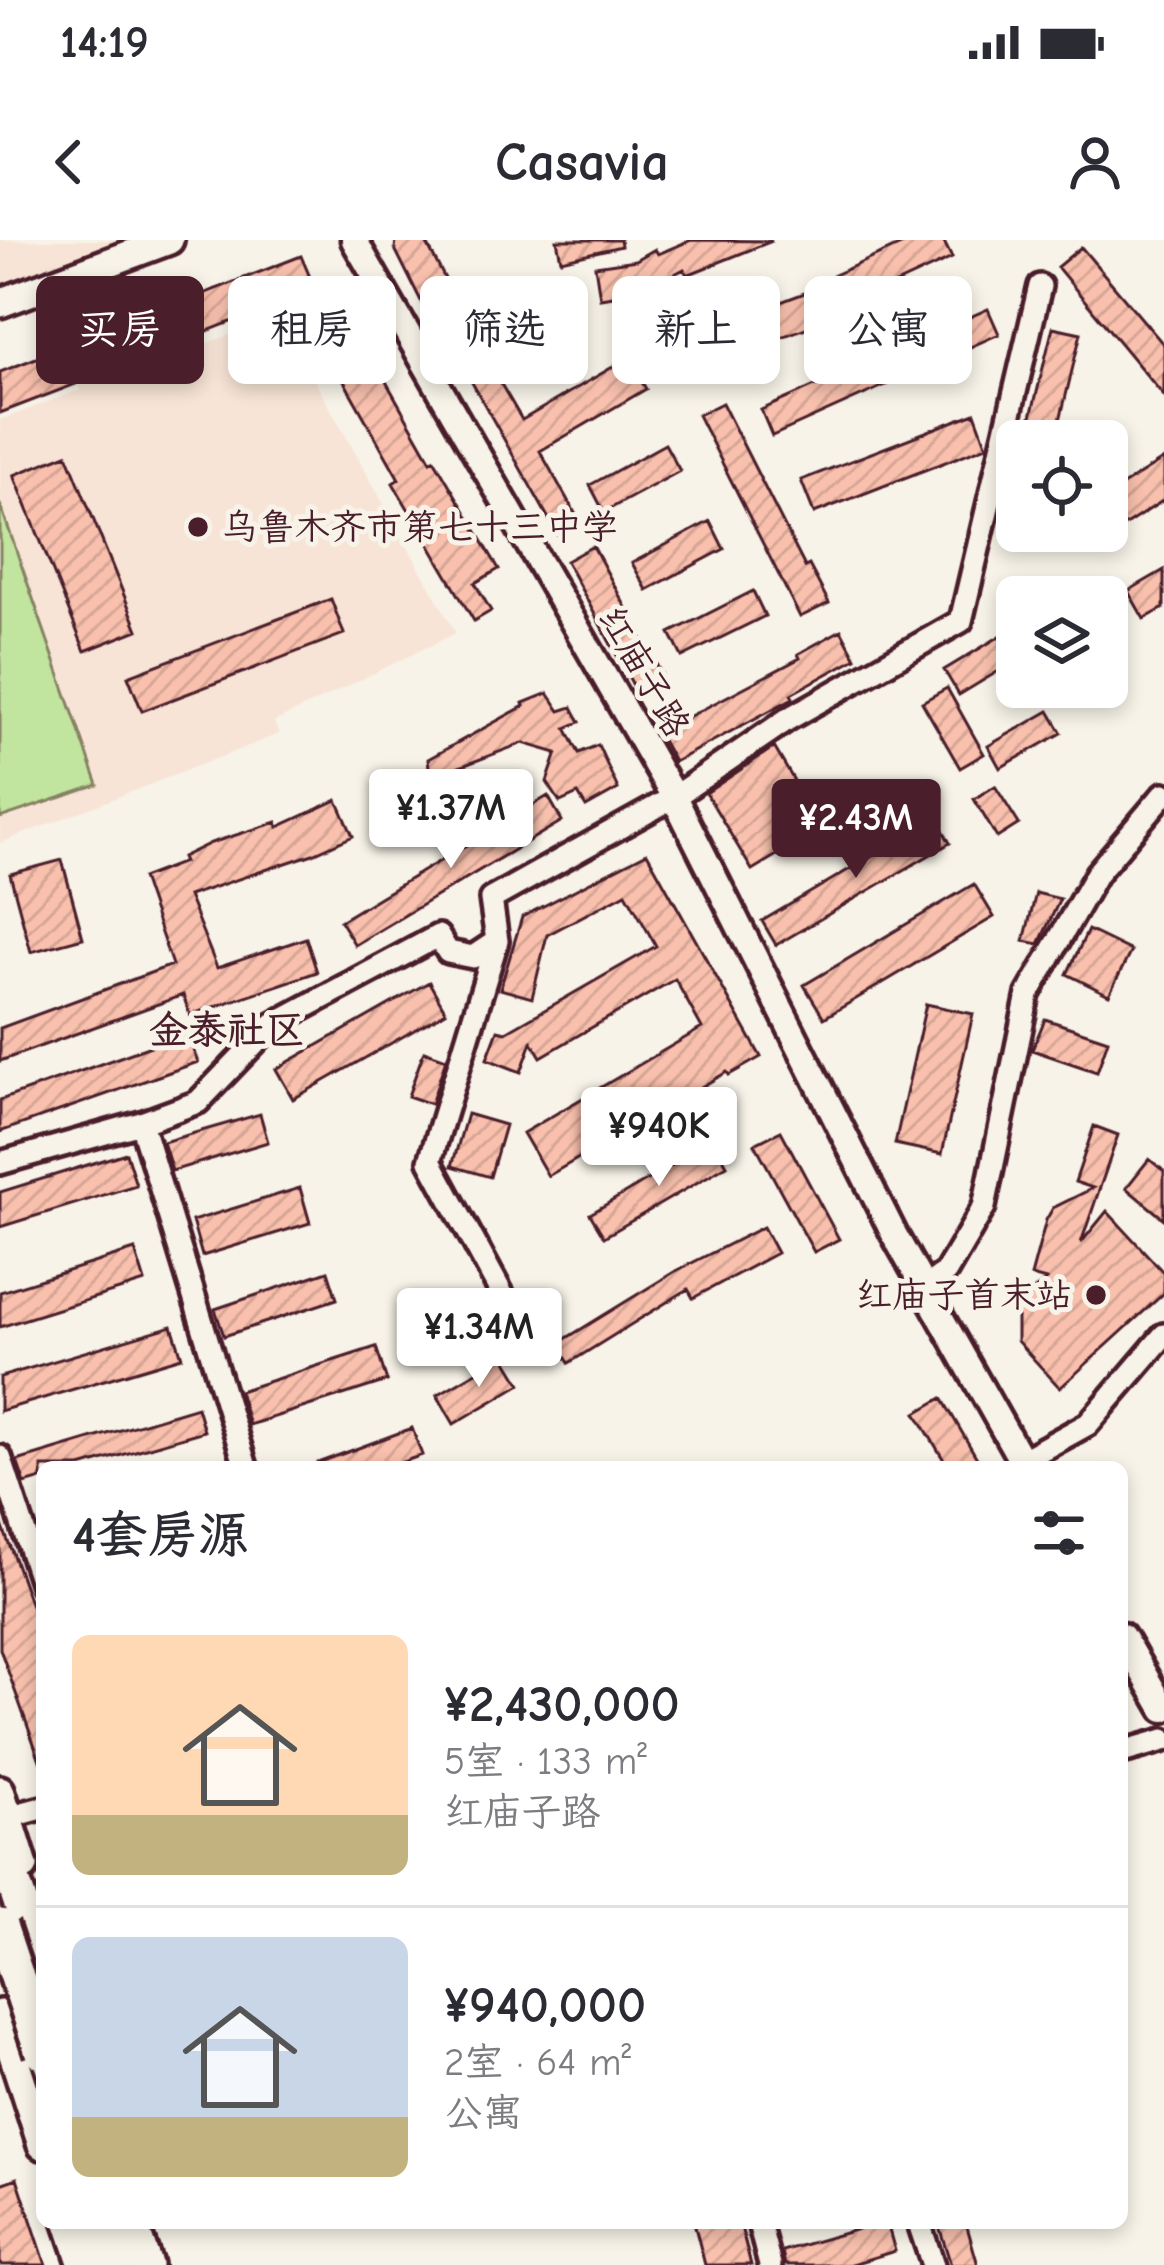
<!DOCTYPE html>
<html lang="zh">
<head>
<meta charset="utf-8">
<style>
  :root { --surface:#fff; --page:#f2f2f3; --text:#2b2b33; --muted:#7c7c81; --line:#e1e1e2; --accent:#4a1f2b }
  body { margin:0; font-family:"Comic Neue","LXGW WenKai TC",sans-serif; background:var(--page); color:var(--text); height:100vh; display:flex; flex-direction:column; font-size:45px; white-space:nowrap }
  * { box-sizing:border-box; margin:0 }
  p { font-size:39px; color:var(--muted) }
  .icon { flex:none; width:66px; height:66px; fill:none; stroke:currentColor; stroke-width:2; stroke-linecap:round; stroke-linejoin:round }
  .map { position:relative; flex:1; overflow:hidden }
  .drawer { position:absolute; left:36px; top:1221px; width:1092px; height:768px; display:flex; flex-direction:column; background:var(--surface); border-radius:18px; box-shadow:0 6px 18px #0003 }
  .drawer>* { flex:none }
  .banner { position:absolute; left:36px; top:36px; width:1092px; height:108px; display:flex; gap:24px }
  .fabs { position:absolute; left:996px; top:180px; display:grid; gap:24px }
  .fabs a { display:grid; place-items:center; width:132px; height:132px; border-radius:18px; background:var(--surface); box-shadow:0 6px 18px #0003; font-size:60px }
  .price { position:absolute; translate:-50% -102px; padding:0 27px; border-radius:12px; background:#fff; color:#222; font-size:39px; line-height:78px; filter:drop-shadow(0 3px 6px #0008) }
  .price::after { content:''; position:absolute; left:50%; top:72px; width:36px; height:27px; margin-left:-18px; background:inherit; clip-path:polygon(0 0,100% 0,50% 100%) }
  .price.on { background:var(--accent); color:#fff }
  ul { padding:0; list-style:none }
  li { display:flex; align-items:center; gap:36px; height:300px; padding:0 36px }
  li+li { border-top:3px solid var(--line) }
  li span { display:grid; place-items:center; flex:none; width:336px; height:240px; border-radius:18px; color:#555 }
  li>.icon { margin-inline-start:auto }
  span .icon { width:144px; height:144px; fill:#fffc; stroke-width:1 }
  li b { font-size:51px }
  h2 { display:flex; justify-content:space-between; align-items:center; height:144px; padding:0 36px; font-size:51px }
  .pill { padding:0 42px; border-radius:18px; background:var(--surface); box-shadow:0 6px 18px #0003; font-size:42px; line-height:108px }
  .pill.on { background:var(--accent); color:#fff }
  .status { display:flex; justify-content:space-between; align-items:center; height:84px; padding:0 60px; background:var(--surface); direction:ltr }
  .status svg { height:33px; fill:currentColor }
  header { display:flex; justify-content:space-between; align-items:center; height:156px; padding:0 36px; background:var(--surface); font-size:54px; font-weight:600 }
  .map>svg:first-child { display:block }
</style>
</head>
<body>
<div class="status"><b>14:19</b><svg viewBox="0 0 49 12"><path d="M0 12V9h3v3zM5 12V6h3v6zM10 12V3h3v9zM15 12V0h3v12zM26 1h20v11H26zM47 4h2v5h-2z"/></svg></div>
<header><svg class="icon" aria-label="back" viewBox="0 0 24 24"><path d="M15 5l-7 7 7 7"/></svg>Casavia<svg class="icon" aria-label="person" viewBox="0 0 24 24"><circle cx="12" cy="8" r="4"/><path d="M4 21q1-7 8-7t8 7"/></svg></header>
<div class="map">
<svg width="1164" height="2025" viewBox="0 0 1164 2025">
  <defs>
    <pattern id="building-hatch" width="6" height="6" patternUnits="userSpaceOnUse" patternTransform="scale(3)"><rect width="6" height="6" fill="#f8c0ad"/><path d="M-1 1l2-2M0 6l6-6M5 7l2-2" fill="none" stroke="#d6a595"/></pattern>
  </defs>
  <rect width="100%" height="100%" fill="#f7f3e8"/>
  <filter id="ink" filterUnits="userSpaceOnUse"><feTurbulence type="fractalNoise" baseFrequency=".00833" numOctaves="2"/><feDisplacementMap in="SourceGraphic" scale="24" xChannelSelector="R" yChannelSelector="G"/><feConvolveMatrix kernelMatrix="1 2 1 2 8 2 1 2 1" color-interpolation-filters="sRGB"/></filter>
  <g filter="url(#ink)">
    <!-- built -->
    <path fill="#f7e4d6" d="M0,0H169L0,63Z
      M279,77L456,393L274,482L279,494L0,603V180L80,150L60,103L87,91L111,138Z"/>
    <!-- pitch -->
    <path fill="#c1e49e" stroke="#868264" stroke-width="3" d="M0,264L98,545L0,578Z"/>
    <!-- building -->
    <path fill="url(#building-hatch)" stroke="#4a1f2b" stroke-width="3" d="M396,0H425L460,68L471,62L484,86L559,46L577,80L491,127L522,180L628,118L646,149L540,211L580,282L558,295L430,68L426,71L395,9Z
      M557,0H620L621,6L561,20Z
      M691,0L772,1L687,35L684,29L641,52L600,58L595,26L636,20L655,9L658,14Z
      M912,0H943L952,18L848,66L834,35Z
      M1081,7L1164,105V156L1057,27Z
      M301,16L315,49L113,128L100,94Z
      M810,51L822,82L680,135L668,104Z
      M345,69L431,221L434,219L499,329L475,343L491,371L474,381L393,243L399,239L313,86Z
      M988,69L999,94L772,196L761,170Z
      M1053,87L1081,93L1055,201H1025Z
      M62,108L76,144L0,173V132Z
      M722,163L805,327L809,325L829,363L800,377L698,175Z
      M975,173L987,206L814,273L801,240Z
      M665,204L680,231L604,272L590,245Z
      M67,214L138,390L85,411L14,235Z
      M1164,219V260L1087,310L1075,291H1107V255Z
      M710,281L724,309L647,350L632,323Z
      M593,306L662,435L635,449L566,321Z
      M1164,330V368L1144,379L1128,351Z
      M753,351L765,376L682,417L670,393Z
      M331,359L344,394L142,471L128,436Z
      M1017,386V420L959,455L944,430Z
      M841,390L856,418L791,454L793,458L674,522L658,493L800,418L798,414Z
      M947,448L984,514L960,528L922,462Z
      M548,453L560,471L572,467L580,482L566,488L579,513L598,505L618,549L586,567L578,554L560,562L547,542L557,513L523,503L457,528L450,554L432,553L428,519L524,466L523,463Z
      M1049,471L1062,493L1000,528L988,506Z
      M774,507L822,588L752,630L706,553Z
      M995,546L1019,584L997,598L974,559Z
      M548,556L562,581L355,705L340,681Z
      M337,560L353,596L313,614L188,656L217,728L306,698L317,732L190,775L183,755L0,821V788L172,725L142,638L184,622L182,617L211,603L277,582L278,587Z
      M936,578L950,603L776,705L762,681Z
      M647,613L761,817L729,835L727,832L548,936L523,893L702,788L675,739L541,817L532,802L521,832L487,819L498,790L506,792L656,706L626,653L547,695L532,758L500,749L522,677Z
      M62,620L83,698L31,712L10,634Z
      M974,644L994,677L824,778L804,745Z
      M1036,653L1060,659L1039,704L1024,701Z
      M1088,690L1131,711L1109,755L1067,734Z
      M429,742L446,772L293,859L276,829Z
      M926,764L973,774L942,914L895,904Z
      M1045,779L1108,800L1097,832L1032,810Z
      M187,793L198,822L0,892V860Z
      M424,811L446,819L431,864L408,856Z
      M260,874L268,902L172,931L163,902Z
      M467,874L505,885L490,937L452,926Z
      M1094,886L1118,895L1081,1003L1107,971L1164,1033V1053L1060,1148L1017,1101V1071L1027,1056L1046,1040L1031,1036L1046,980L1053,968L1093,948L1075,942Z
      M781,891L839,999L814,1012L755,904Z
      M713,901L727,925L604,997L590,974Z
      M126,913L136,945L0,987V952Z
      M1149,919L1164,931V979L1126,948Z
      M300,948L310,983L202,1016L192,981Z
      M763,987L777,1013L693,1058L688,1049L569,1123L557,1104L674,1032Z
      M135,1010L145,1042L0,1087V1052Z
      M328,1031L337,1059L224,1096L215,1069Z
      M172,1086L182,1117L0,1171V1137Z
      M376,1107L387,1141L249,1185L239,1151Z
      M504,1116L521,1144L454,1184L437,1155Z
      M942,1158L982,1227H948L916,1173Z
      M197,1167L204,1191L81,1227H42V1239L25,1244L17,1221Z
      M412,1188L422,1215L389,1227H307Z
      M0,1279L42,1396V1526L0,1409Z
      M17,1938L46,2025H0V1944Z
      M694,1983H740L751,2025H705Z
      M879,1983H887L895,2011L849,2025H785L782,2011Z
      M938,1983H966L978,2025H951Z"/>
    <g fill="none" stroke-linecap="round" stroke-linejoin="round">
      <!-- minor casing -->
      <g stroke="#4a1f2b" stroke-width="30">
        <path id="minor" d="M141,883L246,1227
          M0,923L141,883L198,862L272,785L438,696L448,712L473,717L497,701
          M923,1049L946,1032L984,967L1028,754L1097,633L1164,554
          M514,1076L430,921L497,701L491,659L674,557L788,479L961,381L1040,46
          M0,1217L42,1345
          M1021,1221L1088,1184L1164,1095
          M1122,1512L1164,1500
          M8,1577L42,1568
          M759,1983L770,2025
          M919,1983L933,2025"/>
      </g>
      <!-- tertiary casing -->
      <g stroke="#4a1f2b" stroke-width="33">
        <path id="tertiary" d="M354,0L674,557L895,996L1025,1227
          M1122,1396L1164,1469"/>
      </g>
      <!-- secondary casing -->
      <g stroke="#4a1f2b" stroke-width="36">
        <path id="secondary" d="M0,63L169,0
          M0,1550L24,1626
          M0,1774L42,1905
          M69,1983L83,2025"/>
      </g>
      <!-- trunk casing -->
      <g stroke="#4a1f2b" stroke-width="42">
        <path id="trunk" d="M0,1601L42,1728
          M99,1983L113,2025
          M130,1983L145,2025"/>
      </g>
      <!-- minor -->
      <use href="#minor" stroke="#f7f3e8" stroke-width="21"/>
      <!-- tertiary -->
      <use href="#tertiary" stroke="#f7f3e8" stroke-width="24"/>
      <!-- secondary -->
      <use href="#secondary" stroke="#f7f3e8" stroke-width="27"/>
      <!-- trunk -->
      <use href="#trunk" stroke="#f7f3e8" stroke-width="33"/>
      <!-- trunk-bridge casing -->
      <g stroke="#4a1f2b" stroke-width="42" stroke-linecap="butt">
        <path id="trunk-bridge" d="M0,1686L42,1812"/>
      </g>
      <!-- trunk-bridge -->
      <use href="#trunk-bridge" stroke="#f7f3e8" stroke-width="33"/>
    </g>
  </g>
  <!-- markers -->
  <g fill="#4a1f2b" stroke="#f7f3e8" stroke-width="4.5">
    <circle cx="198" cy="287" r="12"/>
    <circle cx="1096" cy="1055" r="12"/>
  </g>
  <g text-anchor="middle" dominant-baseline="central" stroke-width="10" stroke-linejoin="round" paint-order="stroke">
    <!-- poi labels -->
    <g font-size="36" fill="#4a1f2b" stroke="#f7f3e8" text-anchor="start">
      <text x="222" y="287">乌鲁木齐市第七十三中学</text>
      <text x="1072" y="1055" text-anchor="end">红庙子首末站</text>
    </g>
    <!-- street labels -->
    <g font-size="36" fill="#4a1f2b" stroke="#f7f3e8">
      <text transform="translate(644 432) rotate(60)">红庙子路</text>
    </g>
    <!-- neighbourhood labels -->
    <g font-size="39" font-weight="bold" fill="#4a1f2b" stroke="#f7f3e8">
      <text x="227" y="790">金泰社区</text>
    </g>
  </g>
</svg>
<div class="fabs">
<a><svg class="icon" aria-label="locate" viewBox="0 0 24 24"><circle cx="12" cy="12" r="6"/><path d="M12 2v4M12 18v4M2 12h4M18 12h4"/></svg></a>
<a><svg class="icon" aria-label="layers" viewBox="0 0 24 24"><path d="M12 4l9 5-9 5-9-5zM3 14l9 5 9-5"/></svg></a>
</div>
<b class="price" style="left:451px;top:631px">¥1.37M</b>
<b class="price on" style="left:856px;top:641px">¥2.43M</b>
<b class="price" style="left:659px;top:949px">¥940K</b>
<b class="price" style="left:479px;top:1150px">¥1.34M</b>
<div class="banner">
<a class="pill on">买房</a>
<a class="pill">租房</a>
<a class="pill">筛选</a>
<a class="pill">新上</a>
<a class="pill">公寓</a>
</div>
<section class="drawer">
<h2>4套房源<svg class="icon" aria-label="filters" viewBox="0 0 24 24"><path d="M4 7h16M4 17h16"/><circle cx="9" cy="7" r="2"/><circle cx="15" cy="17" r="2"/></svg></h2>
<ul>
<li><span style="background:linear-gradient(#ffd9b3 75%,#c2b280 0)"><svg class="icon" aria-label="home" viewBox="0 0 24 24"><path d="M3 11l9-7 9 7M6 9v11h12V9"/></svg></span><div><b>¥2,430,000</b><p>5室 · 133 m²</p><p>红庙子路</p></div></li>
<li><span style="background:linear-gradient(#c9d6e8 75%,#c2b280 0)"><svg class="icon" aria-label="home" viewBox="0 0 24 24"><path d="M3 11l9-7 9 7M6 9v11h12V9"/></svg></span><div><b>¥940,000</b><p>2室 · 64 m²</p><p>公寓</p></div></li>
</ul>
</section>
</div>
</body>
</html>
